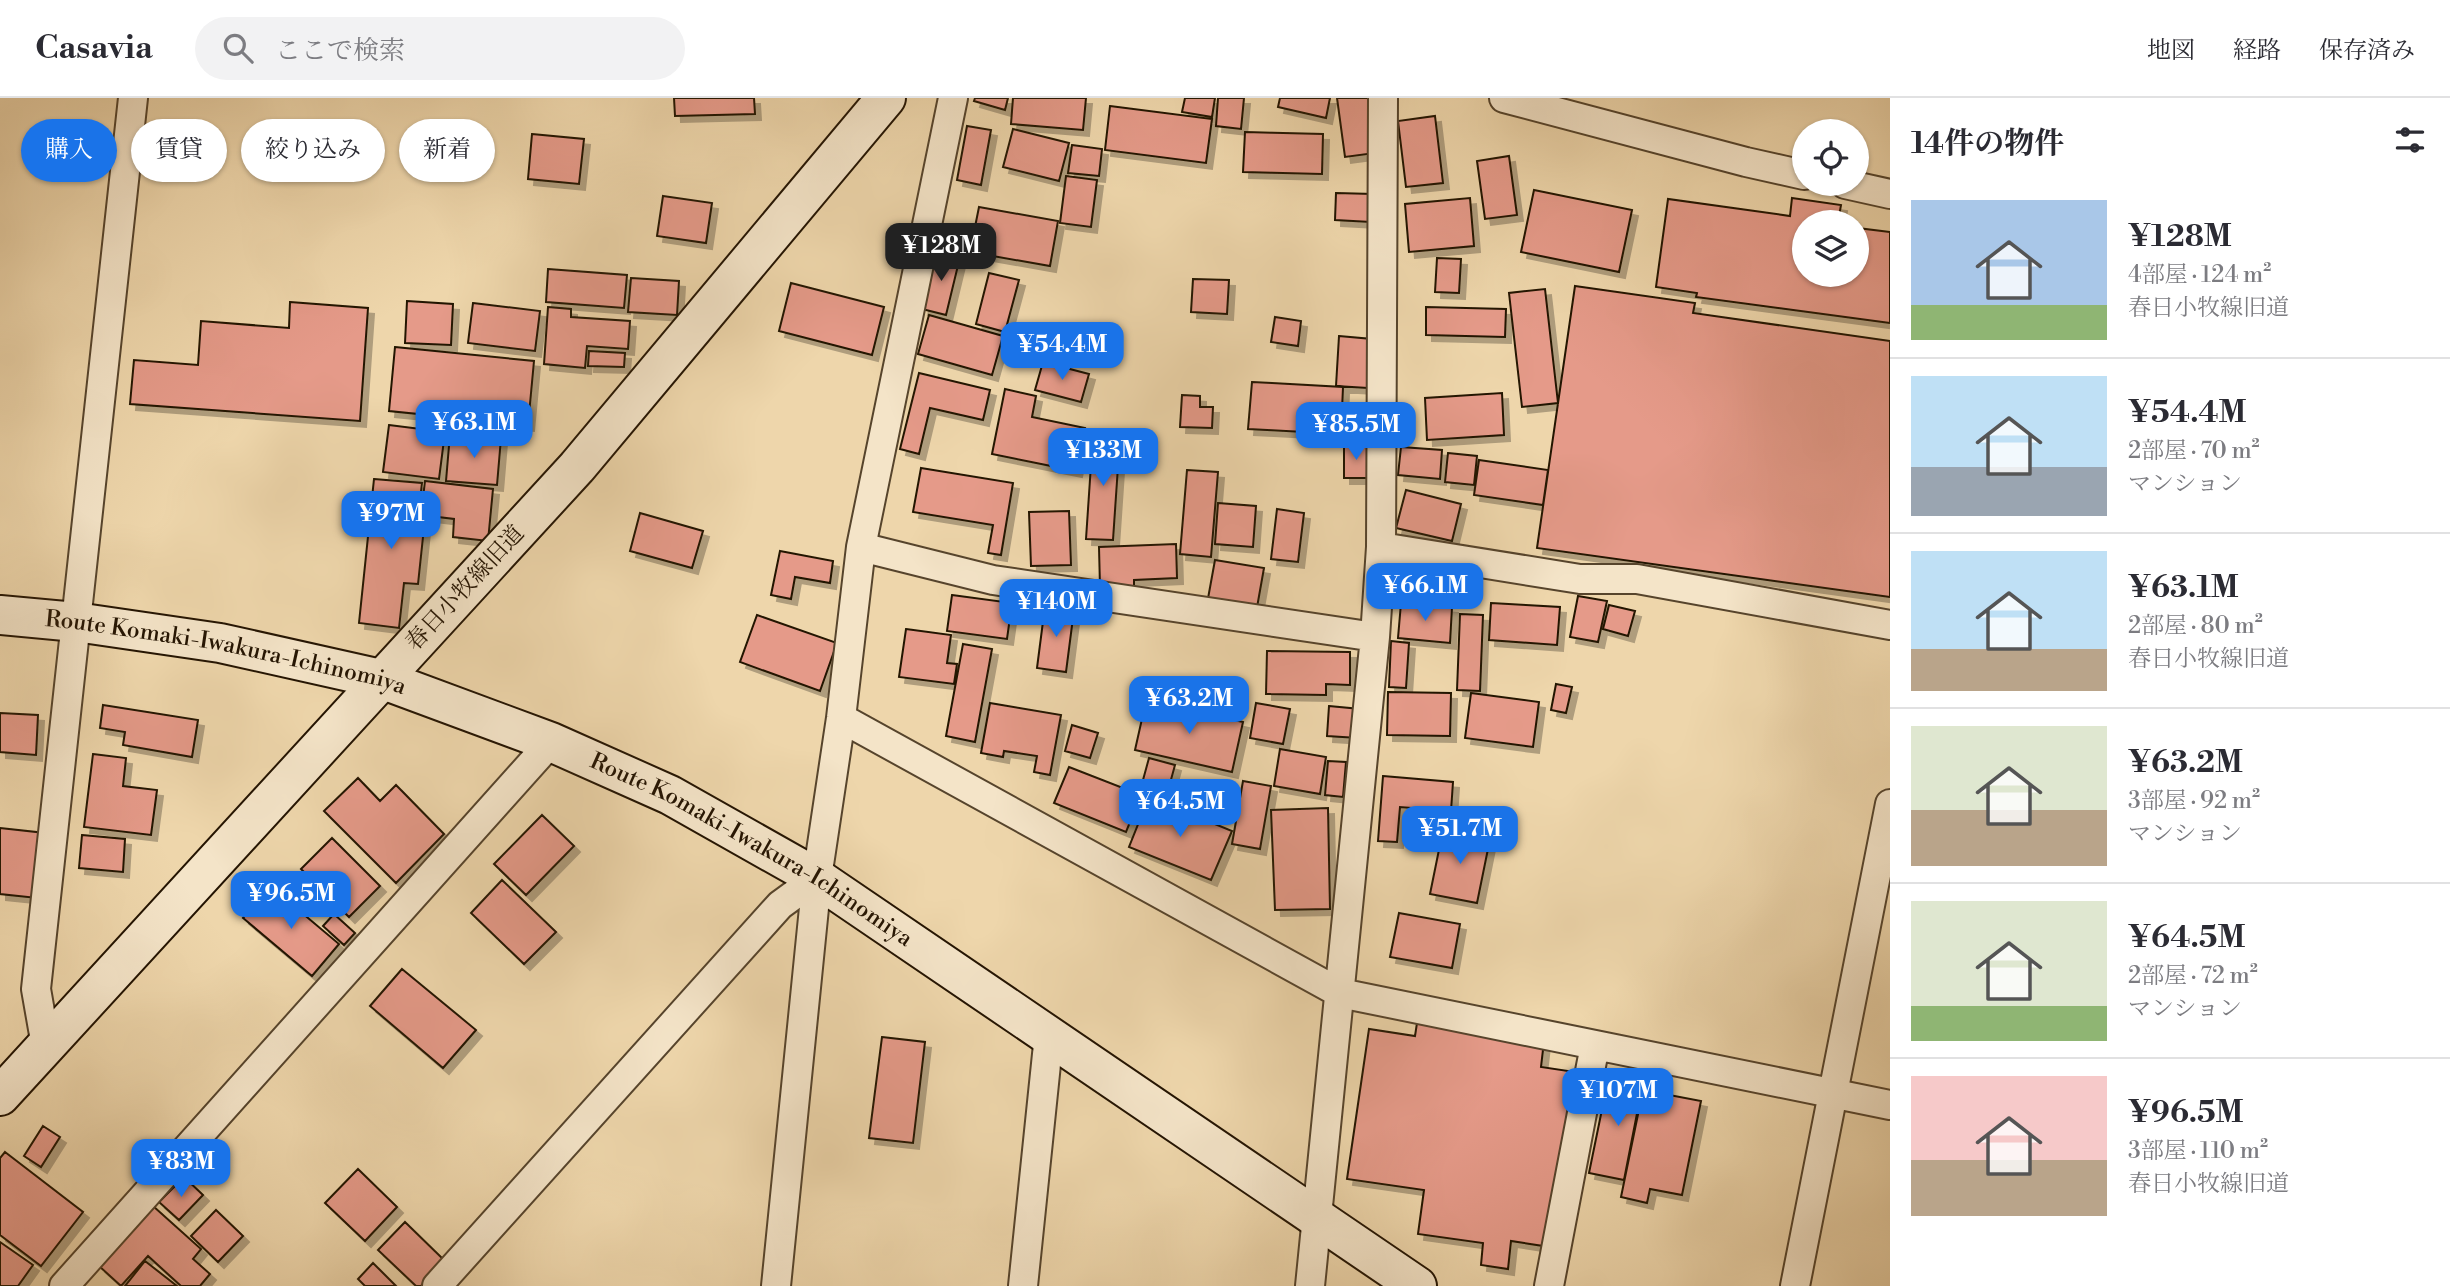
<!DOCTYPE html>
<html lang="ja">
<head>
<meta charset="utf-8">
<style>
  :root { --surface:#fff; --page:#f2f2f3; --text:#2b2b33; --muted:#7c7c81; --line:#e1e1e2; --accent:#1a73e8 }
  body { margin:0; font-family:"Libre Bodoni","Noto Serif JP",serif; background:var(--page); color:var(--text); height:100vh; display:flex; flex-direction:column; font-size:26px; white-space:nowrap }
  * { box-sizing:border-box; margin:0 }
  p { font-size:23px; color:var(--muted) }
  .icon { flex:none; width:38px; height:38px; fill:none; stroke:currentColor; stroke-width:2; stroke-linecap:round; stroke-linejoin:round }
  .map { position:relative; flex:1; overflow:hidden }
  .details { display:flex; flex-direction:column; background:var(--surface); width:560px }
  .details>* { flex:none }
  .guide { position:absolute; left:21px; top:21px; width:665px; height:63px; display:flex; gap:14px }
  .controls { position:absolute; left:1792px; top:21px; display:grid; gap:14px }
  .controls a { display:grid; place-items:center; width:77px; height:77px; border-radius:50%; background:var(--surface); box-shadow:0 2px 5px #0004; font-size:35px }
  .price { position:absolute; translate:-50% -60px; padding:0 16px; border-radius:14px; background:var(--accent); color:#fff; font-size:23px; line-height:46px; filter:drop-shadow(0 2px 4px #0008) }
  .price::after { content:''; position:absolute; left:50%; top:42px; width:21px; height:16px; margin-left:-10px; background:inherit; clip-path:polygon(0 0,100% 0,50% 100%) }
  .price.on { background:#222; color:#fff }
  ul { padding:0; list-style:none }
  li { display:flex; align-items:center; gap:21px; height:175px; padding:0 21px }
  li+li { border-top:2px solid var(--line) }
  li span { display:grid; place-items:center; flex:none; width:196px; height:140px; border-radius:0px; color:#555 }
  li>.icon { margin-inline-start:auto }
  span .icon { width:84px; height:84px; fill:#fffc; stroke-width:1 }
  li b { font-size:30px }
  h2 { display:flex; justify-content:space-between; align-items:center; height:84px; padding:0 21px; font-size:30px }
  .tag { padding:0 24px; border-radius:32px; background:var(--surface); box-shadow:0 2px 5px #0004; font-size:24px; line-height:63px }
  .tag.on { background:var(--accent); color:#fff }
  header { display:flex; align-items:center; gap:42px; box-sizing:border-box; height:98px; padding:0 35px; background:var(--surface); border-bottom:2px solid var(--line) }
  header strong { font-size:33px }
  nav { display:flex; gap:38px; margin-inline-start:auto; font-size:24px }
  .search { width:490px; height:63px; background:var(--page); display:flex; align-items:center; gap:18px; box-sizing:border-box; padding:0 24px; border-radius:38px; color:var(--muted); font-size:26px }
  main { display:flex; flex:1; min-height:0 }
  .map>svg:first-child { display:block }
</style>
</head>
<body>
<header>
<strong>Casavia</strong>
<div class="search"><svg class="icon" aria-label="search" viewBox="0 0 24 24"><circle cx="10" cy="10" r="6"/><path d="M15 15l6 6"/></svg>ここで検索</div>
<nav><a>地図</a><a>経路</a><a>保存済み</a></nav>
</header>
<main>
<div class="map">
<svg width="1890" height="1188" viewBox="0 0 1890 1188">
  <defs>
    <filter id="shadow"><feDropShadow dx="6" dy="6" stdDeviation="0" flood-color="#0004"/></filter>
  </defs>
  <rect width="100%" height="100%" fill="#eed6ab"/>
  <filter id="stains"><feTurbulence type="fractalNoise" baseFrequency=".00286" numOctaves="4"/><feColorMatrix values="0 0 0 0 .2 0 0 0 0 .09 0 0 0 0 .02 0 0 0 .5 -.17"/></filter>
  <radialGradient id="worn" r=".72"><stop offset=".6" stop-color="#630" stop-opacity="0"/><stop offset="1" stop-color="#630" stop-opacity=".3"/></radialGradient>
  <!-- building -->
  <path fill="#e59a89" stroke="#241402" stroke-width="2" filter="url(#shadow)" d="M674,0H754L755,16L675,18Z
    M975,0H1008L1005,12L974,3Z
    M1013,0H1086L1083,32L1011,26Z
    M1185,0H1215L1212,19L1182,14Z
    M1218,0H1244L1241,31L1216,28Z
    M1280,0H1330L1326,20L1278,9Z
    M1337,0H1368L1375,55L1345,59Z
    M1110,8L1212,21L1206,65L1105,52Z
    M1435,18L1443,85L1406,89L1398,23Z
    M967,28L991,32L981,87L957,82Z
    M1013,31L1069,45L1059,83L1003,69Z
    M1245,34L1323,36L1322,76L1243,74Z
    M532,36L584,41L579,86L528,81Z
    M1072,47L1102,51L1099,78L1068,75Z
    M1509,58L1517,117L1485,121L1477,63Z
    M1066,78L1097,82L1091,129L1060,125Z
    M1534,92L1632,112L1619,174L1521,154Z
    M1336,95L1373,96L1371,124L1335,122Z
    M663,98L712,105L706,145L657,138Z
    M1470,100L1474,148L1409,154L1405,106Z
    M1792,100L1841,107L1838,124H1804V177H1857V130L1890,134V225L1696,199L1697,195L1656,189L1668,101L1790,118Z
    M979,109L1058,123L1050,168L970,154Z
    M936,154L960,159L946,217L922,211Z
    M1437,160L1461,161L1459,195L1435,194Z
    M548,171L627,177L624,210L546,204Z
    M989,175L1019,182L1005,234L976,226Z
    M631,180L679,183L677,217L628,214Z
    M1193,181L1229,182L1227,216L1191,214Z
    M791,185L884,209L872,257L779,233Z
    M1575,188L1695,205L1693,215L1890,243V499L1537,450Z
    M1545,191L1558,305L1522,309L1509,195Z
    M407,203L453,206L451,247L405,245Z
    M290,204L368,210L360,323L130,306L134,262L198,267L201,223L289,230Z
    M473,205L540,213L535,253L468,245Z
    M548,209L571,211V219L630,223L628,251L587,248L585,270L544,266Z
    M1426,209L1506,211L1505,239L1426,237Z
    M929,217L1003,238L992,277L918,256Z
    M1275,219L1301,223L1298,248L1271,244Z
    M1339,238L1372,241L1368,290L1336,288Z
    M395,249L534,263L528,327L389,313Z
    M589,253L625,255L624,269L588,268Z
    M1043,264L1089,276L1081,304L1035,292Z
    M919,275L990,292L983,322L930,310L919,356L900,351Z
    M1252,284L1343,289L1341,336L1248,331Z
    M1005,291L1036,298L1032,319L1085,330L1076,373L992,356Z
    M1502,295L1504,337L1427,342L1425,300Z
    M1182,297L1200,298V309H1213L1212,330L1180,329Z
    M389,327L445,334L439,381L383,374Z
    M450,336L501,340L497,387L446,383Z
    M1093,337L1120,339L1113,442L1086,441Z
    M1344,349H1369V380H1344Z
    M1401,349L1442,352L1440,381L1398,377Z
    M1448,355L1477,358L1474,387L1445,384Z
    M1479,362L1548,372L1543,407L1474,397Z
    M921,370L1013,385L1001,457L988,455L993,427L913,414Z
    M1187,372L1218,374L1211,459L1180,456Z
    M374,381L422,385L418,419L425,420L418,486L404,485L399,530L359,525Z
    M425,383L493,391L488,443L453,439L454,421L421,417Z
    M1406,392L1461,406L1452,443L1396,430Z
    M1218,405L1256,408L1253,449L1215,446Z
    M1277,411L1304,415L1298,464L1271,461Z
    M1069,413L1071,467L1031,468L1029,414Z
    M640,415L703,433L692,470L630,453Z
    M1176,446L1177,480L1134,482V488L1100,489L1099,449Z
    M780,453L833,463L830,485L795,479L791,501L771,497Z
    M1215,462L1264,470L1256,515L1207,506Z
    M1403,466L1435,467L1434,503L1401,501Z
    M952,497L1012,505L1007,541L947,533Z
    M1578,498L1607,503L1598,544L1570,539Z
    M1401,505L1452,509L1450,545L1398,540Z
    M1491,505L1560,509L1557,547L1489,542Z
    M1609,507L1635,513L1628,538L1603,531Z
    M1045,508L1074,512L1066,574L1037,570Z
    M1460,516L1483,517L1480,593L1457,592Z
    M757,517L837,545L820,593L740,564Z
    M906,531L951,537L947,565L957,566L954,586L899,579Z
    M1391,543L1409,545L1406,590L1389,589Z
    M963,546L992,551L975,644L946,638Z
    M1267,553L1350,554V587L1326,586V597L1266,596Z
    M1556,586L1572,589L1566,615L1551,612Z
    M1388,594L1451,595L1450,638L1387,637Z
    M1471,595L1539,604L1533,649L1465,640Z
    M1146,603L1243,624L1232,674L1135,652Z
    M990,605L1061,617L1050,677L1034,674L1037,658L1004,653L1003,659L981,655Z
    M1256,605L1290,611L1283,646L1250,640Z
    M103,607L198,622L192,659L123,647L125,634L100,630Z
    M1329,608L1360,611L1358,640L1327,638Z
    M0,615L38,617L36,657L0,654Z
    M1072,627L1098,635L1090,660L1065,653Z
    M1280,651L1326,659L1320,696L1274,688Z
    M93,656L126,660L123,688L157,692L151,737L84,729Z
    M1149,660L1175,667L1166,700L1140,693Z
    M1328,663L1346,664L1343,699L1325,697Z
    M1069,669L1141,697L1126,734L1054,705Z
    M1383,678L1453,684L1451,713L1400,709L1397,744L1378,743Z
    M358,680L380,703L396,687L444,736L396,785L324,713Z
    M1243,683L1271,688L1260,751L1232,746Z
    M1149,699L1232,733L1211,782L1129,749Z
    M1328,710L1330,811L1275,812L1271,712Z
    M542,717L574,748L526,797L494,766Z
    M0,730L45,735L37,800L0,796Z
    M1443,732L1490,741L1477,805L1430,796Z
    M82,737L125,741L123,774L79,770Z
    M332,740L380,788L349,819L301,771Z
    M502,782L556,834L524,866L471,815Z
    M270,788L339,846L312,878L243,820Z
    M1399,815L1460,826L1452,870L1390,859Z
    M334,816L355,835L344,847L323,828Z
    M402,871L476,932L443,970L370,908Z
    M1417,925L1544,943L1541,969L1575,974L1550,1149L1511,1143L1508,1171L1481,1167L1483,1145L1418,1136L1424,1092L1347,1081L1369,931L1415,938Z
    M882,939L925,944L913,1045L869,1040Z
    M1635,975L1655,978L1652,992L1642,990L1624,1082L1589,1075L1607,987L1632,992Z
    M1643,992L1701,1003L1682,1097L1650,1091L1647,1105L1621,1099Z
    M43,1028L60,1039L41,1069L24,1058Z
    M5,1054L83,1114L41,1168L0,1137V1060Z
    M358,1071L397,1109L365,1143L325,1105Z
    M184,1079L203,1097L179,1122L159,1104Z
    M153,1108L201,1151L193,1161L210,1176L200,1188H181L148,1158L121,1188L99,1168Z
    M216,1112L243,1138L218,1164L191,1138Z
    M405,1124L445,1163L421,1188H416L378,1152Z
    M0,1144L33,1167L18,1188H0Z
    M145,1163L177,1188H125Z
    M373,1165L396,1188H365L358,1181Z"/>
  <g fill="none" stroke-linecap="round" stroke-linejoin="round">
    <!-- street casing -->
    <g stroke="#56442c" stroke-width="32">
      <path id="street" d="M1504,0L1746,64L1804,77
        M1845,86L1890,96
        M861,449L993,482L1375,539
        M1381,449L1580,481H1637L1890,527
        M841,620L1340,895L1890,1007
        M46,948L36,891L133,0
        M64,1188L551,644
        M437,1188L780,807L817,780
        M776,1188L817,780L841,620L861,449L953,0
        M1023,1188L1049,937
        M1310,1188L1375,539L1381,449L1383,0
        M1549,1188L1595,947
        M1795,1188L1890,706"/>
    </g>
    <!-- secondary casing -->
    <g stroke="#241402" stroke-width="42">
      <g id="secondary">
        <path id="s1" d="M0,517L76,524L220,545L381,581L551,644L670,697L817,780L1417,1188"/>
        <path d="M0,998L577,369L886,0"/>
      </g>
    </g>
    <!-- street -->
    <use href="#street" stroke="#f4e4c8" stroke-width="28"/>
    <!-- secondary -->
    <use href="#secondary" stroke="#f4e4c8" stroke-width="38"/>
  </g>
  <g text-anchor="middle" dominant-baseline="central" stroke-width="7" stroke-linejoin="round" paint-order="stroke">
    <!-- street labels -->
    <g font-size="23" fill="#241402" stroke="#f4e4c8">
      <text transform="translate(465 490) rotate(-47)">春日小牧線旧道</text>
      <text stroke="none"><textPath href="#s1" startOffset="229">Route Komaki-Iwakura-Ichinomiya</textPath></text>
      <text stroke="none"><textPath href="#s1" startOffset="796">Route Komaki-Iwakura-Ichinomiya</textPath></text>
    </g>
  </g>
  <rect width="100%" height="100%" filter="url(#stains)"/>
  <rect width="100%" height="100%" fill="url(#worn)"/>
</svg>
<div class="controls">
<a><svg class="icon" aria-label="locate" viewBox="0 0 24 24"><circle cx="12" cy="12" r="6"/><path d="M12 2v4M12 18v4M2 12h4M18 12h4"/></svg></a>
<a><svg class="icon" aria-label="layers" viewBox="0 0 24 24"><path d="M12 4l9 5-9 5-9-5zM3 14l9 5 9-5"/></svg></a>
</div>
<b class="price on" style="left:941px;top:185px">¥128M</b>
<b class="price" style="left:1062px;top:284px">¥54.4M</b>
<b class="price" style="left:474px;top:362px">¥63.1M</b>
<b class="price" style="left:1356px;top:364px">¥85.5M</b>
<b class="price" style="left:1103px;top:390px">¥133M</b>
<b class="price" style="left:391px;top:453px">¥97M</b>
<b class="price" style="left:1425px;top:525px">¥66.1M</b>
<b class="price" style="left:1056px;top:541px">¥140M</b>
<b class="price" style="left:1189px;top:638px">¥63.2M</b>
<b class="price" style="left:1180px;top:741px">¥64.5M</b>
<b class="price" style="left:1460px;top:768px">¥51.7M</b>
<b class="price" style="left:291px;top:833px">¥96.5M</b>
<b class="price" style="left:1618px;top:1030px">¥107M</b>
<b class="price" style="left:181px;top:1101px">¥83M</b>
<div class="guide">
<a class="tag on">購入</a>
<a class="tag">賃貸</a>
<a class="tag">絞り込み</a>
<a class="tag">新着</a>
</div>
</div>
<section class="details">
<h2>14件の物件<svg class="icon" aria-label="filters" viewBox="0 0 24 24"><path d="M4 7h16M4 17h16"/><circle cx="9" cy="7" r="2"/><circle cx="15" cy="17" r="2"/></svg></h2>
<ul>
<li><span style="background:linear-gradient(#a9c7e8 75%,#8fb573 0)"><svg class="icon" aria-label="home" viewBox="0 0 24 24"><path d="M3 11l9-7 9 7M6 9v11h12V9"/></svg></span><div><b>¥128M</b><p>4部屋 · 124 m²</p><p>春日小牧線旧道</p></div></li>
<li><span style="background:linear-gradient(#bfe0f5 65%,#9aa5b1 0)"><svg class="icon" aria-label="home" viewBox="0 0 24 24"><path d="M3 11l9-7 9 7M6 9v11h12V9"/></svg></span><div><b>¥54.4M</b><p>2部屋 · 70 m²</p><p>マンション</p></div></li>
<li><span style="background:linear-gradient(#bfe0f5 70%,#b9a48a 0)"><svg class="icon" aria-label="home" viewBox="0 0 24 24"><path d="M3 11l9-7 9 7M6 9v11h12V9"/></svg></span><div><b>¥63.1M</b><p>2部屋 · 80 m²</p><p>春日小牧線旧道</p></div></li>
<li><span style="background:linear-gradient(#dfe7d0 60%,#b9a48a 0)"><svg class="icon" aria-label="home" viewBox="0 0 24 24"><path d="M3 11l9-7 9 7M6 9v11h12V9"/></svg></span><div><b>¥63.2M</b><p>3部屋 · 92 m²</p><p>マンション</p></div></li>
<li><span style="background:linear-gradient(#dfe7d0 75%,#8fb573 0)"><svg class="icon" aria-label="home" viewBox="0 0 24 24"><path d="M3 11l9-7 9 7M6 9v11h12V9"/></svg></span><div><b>¥64.5M</b><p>2部屋 · 72 m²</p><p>マンション</p></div></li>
<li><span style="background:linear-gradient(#f6c9c9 60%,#b9a48a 0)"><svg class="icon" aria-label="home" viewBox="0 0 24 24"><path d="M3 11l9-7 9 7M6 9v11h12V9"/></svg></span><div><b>¥96.5M</b><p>3部屋 · 110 m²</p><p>春日小牧線旧道</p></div></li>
</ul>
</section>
</main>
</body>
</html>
